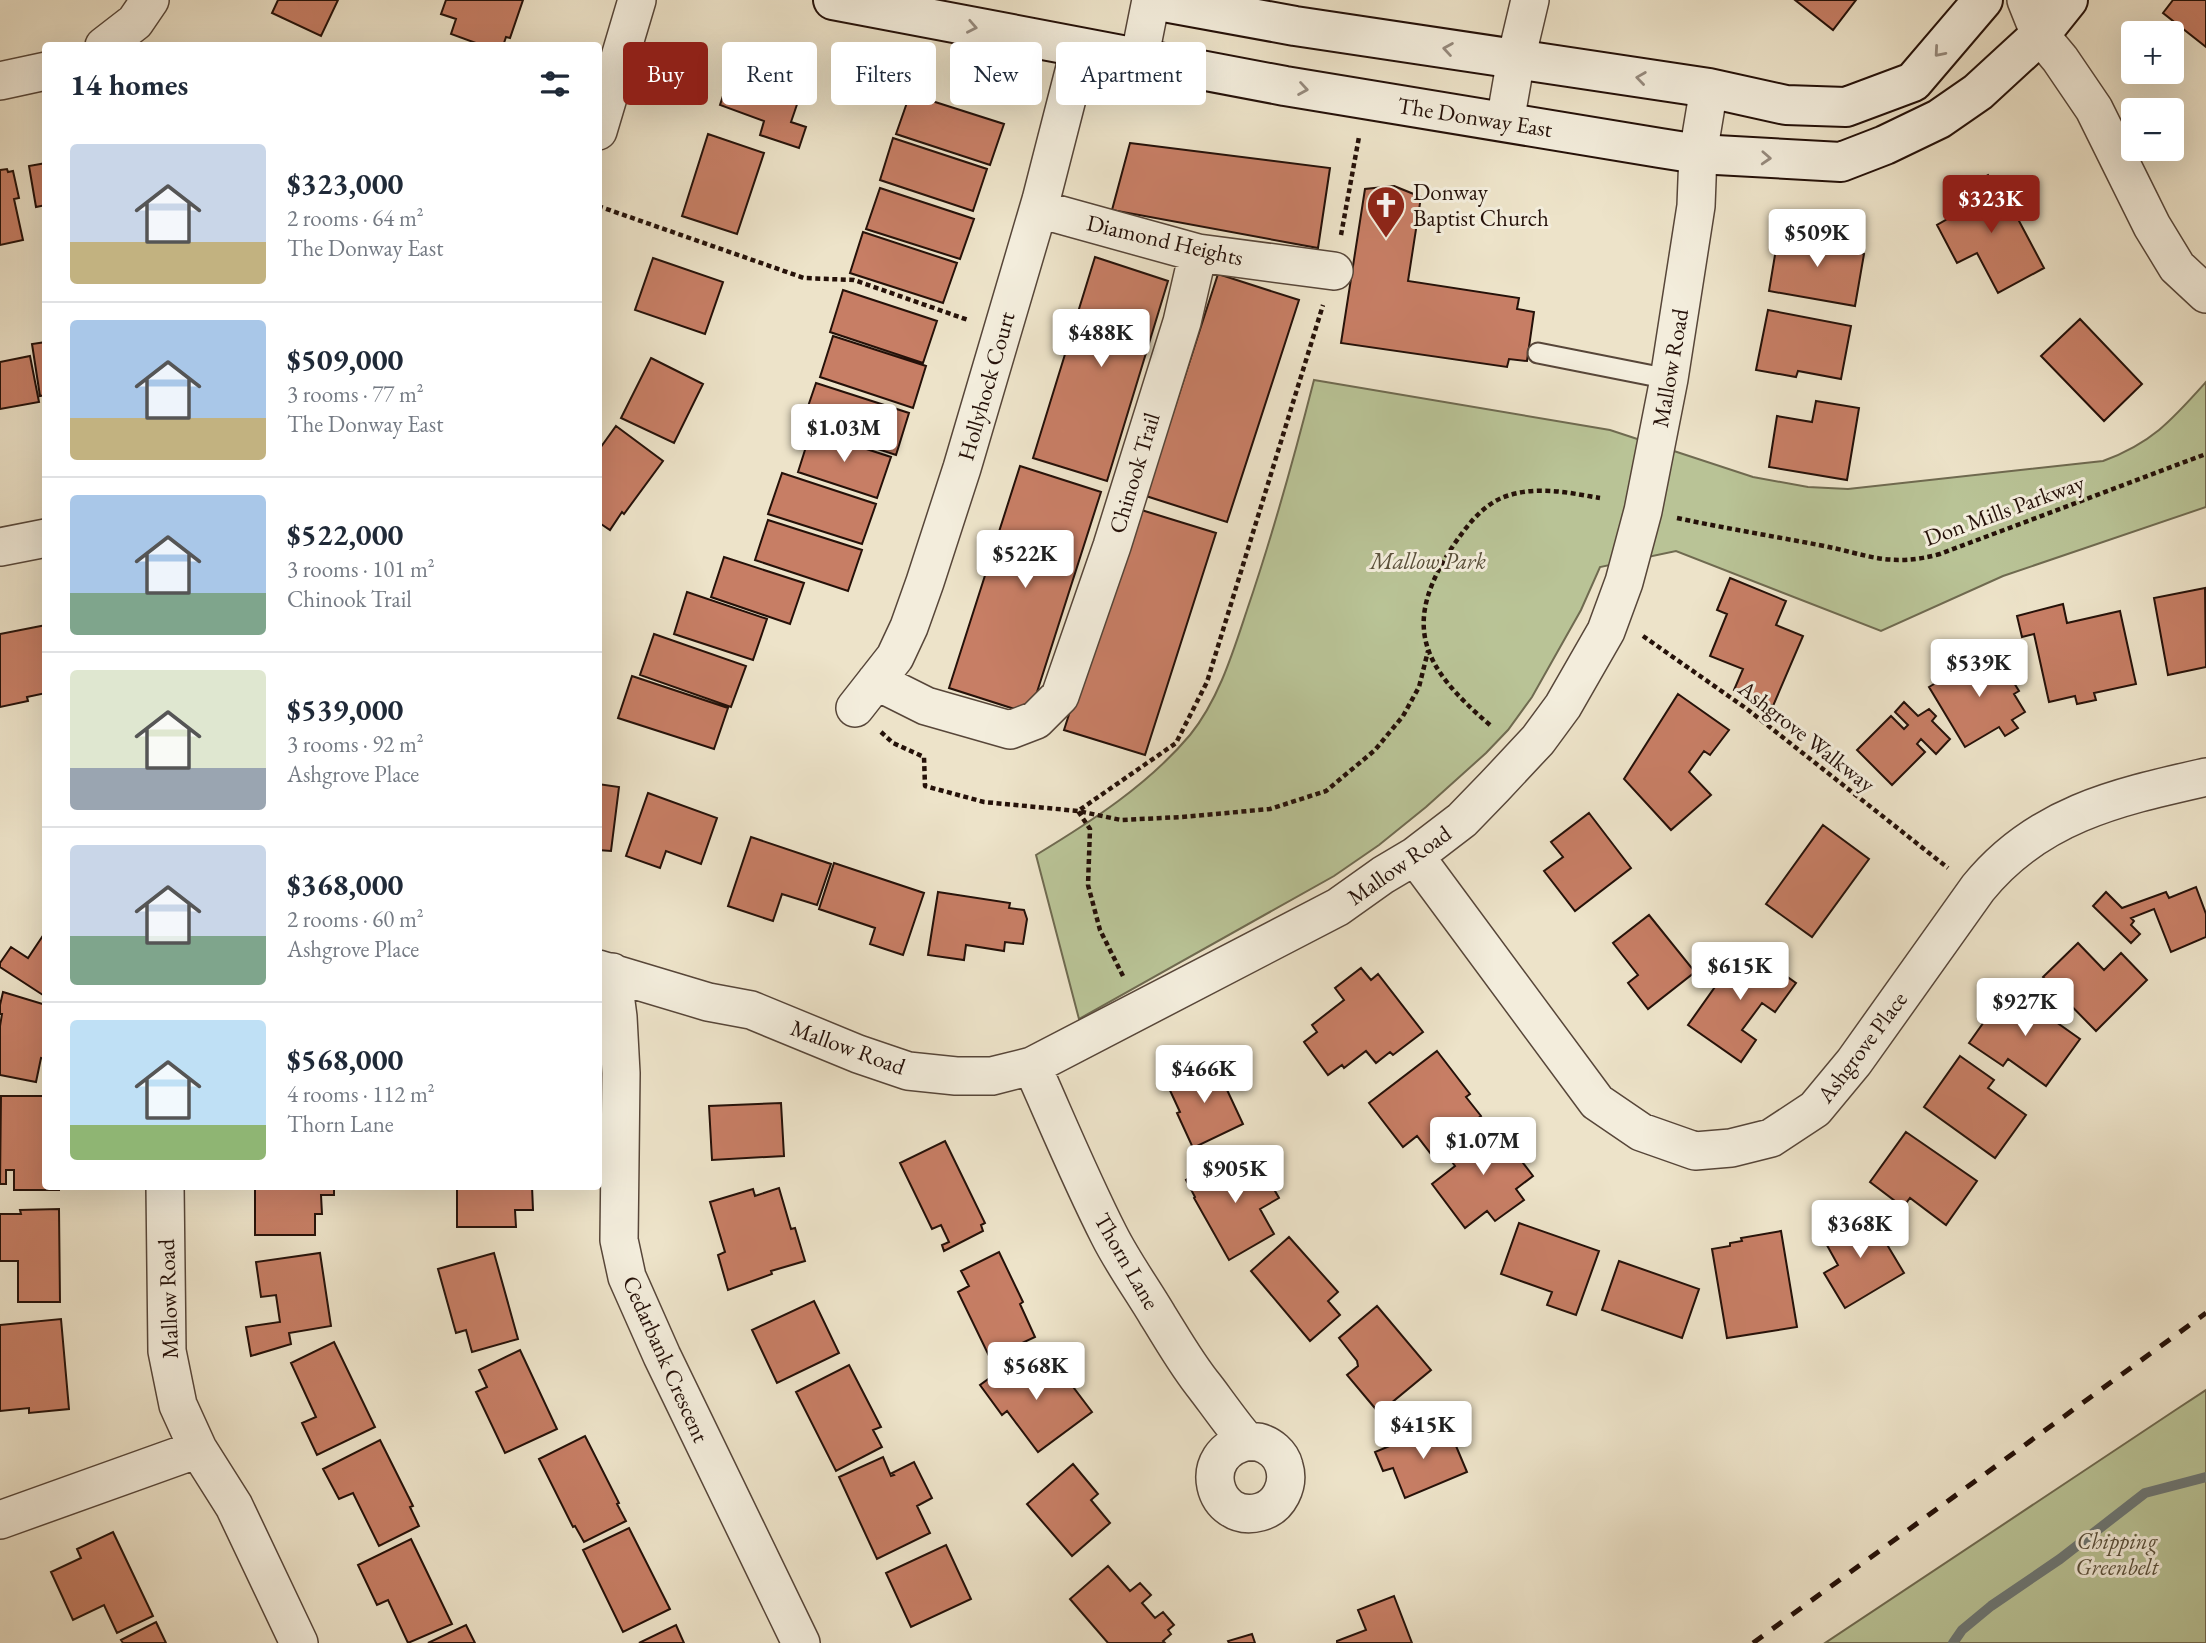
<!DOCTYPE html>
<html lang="en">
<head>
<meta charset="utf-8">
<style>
  :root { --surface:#fff; --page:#f2f2f3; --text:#1f2937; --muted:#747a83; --line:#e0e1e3; --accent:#8f2418 }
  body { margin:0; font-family:"EB Garamond",serif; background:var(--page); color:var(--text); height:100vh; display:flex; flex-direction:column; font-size:26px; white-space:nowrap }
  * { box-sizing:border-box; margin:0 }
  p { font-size:23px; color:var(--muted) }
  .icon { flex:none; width:38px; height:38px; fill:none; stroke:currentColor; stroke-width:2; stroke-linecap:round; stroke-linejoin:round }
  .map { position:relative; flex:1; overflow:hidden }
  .side { position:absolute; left:42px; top:42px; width:560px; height:1148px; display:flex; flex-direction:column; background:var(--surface); border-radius:7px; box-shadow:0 7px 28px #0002 }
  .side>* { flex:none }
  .guide { position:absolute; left:623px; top:42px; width:665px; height:63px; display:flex; gap:14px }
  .tools { position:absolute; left:2121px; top:21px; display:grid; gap:14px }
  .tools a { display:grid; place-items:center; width:63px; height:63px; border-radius:7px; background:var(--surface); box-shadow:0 7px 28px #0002; font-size:35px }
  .price { position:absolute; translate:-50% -60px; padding:0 16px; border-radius:7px; background:#fff; color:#222; font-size:23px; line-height:46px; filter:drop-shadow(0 2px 4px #0008) }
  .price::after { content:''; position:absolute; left:50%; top:42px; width:21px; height:16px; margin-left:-10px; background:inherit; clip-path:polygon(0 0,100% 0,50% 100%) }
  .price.current { background:var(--accent); color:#fff }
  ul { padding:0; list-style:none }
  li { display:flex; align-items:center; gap:21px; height:175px; padding:0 28px }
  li+li { border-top:2px solid var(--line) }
  li span { display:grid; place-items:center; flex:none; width:196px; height:140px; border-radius:7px; color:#555 }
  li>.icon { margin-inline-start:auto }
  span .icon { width:84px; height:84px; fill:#fffc; stroke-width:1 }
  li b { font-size:30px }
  h2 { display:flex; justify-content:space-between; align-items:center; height:84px; padding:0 28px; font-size:30px }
  .chip { padding:0 24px; border-radius:7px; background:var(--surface); box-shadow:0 7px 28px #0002; font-size:24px; line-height:63px }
  .chip.current { background:var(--accent); color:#fff }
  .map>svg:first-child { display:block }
</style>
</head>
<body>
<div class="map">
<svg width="2206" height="1643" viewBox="0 0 2206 1643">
  <rect width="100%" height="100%" fill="#ede3c9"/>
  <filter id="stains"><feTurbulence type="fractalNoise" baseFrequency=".00286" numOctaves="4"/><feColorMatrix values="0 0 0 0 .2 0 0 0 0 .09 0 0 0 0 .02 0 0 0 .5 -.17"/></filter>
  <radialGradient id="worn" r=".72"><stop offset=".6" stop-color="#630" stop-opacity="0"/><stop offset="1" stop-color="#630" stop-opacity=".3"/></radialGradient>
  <!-- green -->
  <path fill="#b9c396" stroke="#6f6a50" stroke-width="2" d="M1314,380L1610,430L1753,477L1808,487L1848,489L2103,461C2152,443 2172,420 2206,382V507L2003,576L1881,631L1676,551L1600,567L1581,610L1532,697L1508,730L1486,753L1426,807L1379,845L1334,876L1079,1019L1036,855C1092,821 1148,785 1190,735C1219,699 1233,652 1247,610C1273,534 1294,458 1314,380Z
    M2206,1390V1643H1825L2177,1409Z"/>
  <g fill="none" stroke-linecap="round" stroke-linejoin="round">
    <!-- stream -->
    <path stroke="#6d7876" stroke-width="10" d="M1953,1643L1962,1630L1991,1606L2060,1559L2145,1493L2206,1477"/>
  </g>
  <!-- building -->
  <path fill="#c77e65" stroke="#251109" stroke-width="2" d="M278,0H338L321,36L272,13Z
    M446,0H523L510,38L506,37L503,46H484L451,34L456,19L441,14Z
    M1795,0H1856L1833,30Z
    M2173,0H2206V47L2163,13Z
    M737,54L806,78L791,122L806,127L799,148L760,135L764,121L720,105Z
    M910,94L1004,124L990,165L896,134Z
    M708,134L764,153L737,234L682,216Z
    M893,138L987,169L973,211L880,180Z
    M1130,143L1330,168L1318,248L1112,210Z
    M46,163V205L36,207L29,166Z
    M7,169L8,172L13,171L19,198L14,199L23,240L0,245V170Z
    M1988,175L1997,192L2002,189L2044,268L1998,293L1977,253L1957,263L1937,225L1965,209L1955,193Z
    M1394,186L1421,197L1408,281L1519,298L1517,309L1534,312L1527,361L1509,359L1507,367L1341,343L1365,189Z
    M880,188L974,219L960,259L866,229Z
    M1779,231L1817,238L1816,245L1826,247L1840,238L1863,242L1861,253L1864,254L1855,306L1769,291Z
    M863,232L957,263L943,303L850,273Z
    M1095,257L1168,281L1107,481L1033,458Z
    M653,258L723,282L705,334L635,310Z
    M1218,274L1299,300L1227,522L1146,496Z
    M843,290L937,321L923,363L830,332Z
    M1768,310L1851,326L1841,379L1798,371L1796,377L1756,370Z
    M2080,319L2142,384L2104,421L2041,356Z
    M833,336L926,366L913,408L820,377Z
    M46,342V395L40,396L32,344Z
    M30,356L39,402L0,409V362Z
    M651,358L703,384L674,443L621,418Z
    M816,383L909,413L896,455L802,424Z
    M1816,401L1859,408L1847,480L1769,467L1777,416L1812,422Z
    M616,426L663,461L624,514L622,512L610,530L598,522V451Z
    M811,431L891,457L877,498L798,472Z
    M1020,466L1101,492L1030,714L949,688Z
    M782,473L876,504L862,544L768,514Z
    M1135,508L1216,533L1145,755L1064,730Z
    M768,520L862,550L848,591L755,560Z
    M724,557L804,583L790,624L711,597Z
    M1730,578L1786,601L1776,625L1803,636L1773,706L1734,690L1743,669L1710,656L1727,614L1717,610Z
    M2205,588L2206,667L2168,675L2154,598Z
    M687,592L767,619L753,660L674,634Z
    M2063,604L2067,623L2120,611L2136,684L2094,693L2096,700L2077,704L2075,696L2049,702L2034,634L2022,637L2017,616Z
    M46,625V693L27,697L28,701L0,707V634Z
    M654,634L746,666L731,707L640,675Z
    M1993,649L2019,691L2014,694L2025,712L2012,720L2018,728L2005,736L1999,727L1965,747L1929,687Z
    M632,676L728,708L714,749L618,718Z
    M1678,694L1729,730L1710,755L1704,751L1689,772L1711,795L1671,830L1624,779Z
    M1904,702L1918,716L1929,709L1936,716L1932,721L1950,739L1936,754L1921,739L1917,744L1925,752L1892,785L1857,750L1891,716L1904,729L1908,725L1895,712Z
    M598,784L619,787L611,851L598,850Z
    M648,793L717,818L701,864L666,851L660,868L626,856Z
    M1589,813L1631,868L1575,911L1544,871L1563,857L1551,842Z
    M1823,825L1869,859L1812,937L1766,904Z
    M751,837L831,864L817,905L782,894L773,921L728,906Z
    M834,863L924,893L903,955L870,944L875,928L819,909Z
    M2196,887L2206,914V937L2171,952L2154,909L2131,918L2134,921L2131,925L2140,934L2131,943L2093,906L2106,892L2122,908L2166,892L2169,898Z
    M938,892L1010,903L1009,908L1024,910L1027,919L1023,944L1005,942L1004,951L966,945L964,960L928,955Z
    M1649,915L1695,972L1648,1009L1628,983L1638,975L1613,943Z
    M46,931V997L0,967V963L11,947L28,958Z
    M2078,943L2104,970L2121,953L2147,980L2096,1031L2043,977Z
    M1744,946L1796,983L1775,1012L1762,1003L1742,1030L1756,1040L1741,1062L1688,1025Z
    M1361,968L1371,980L1378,974L1423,1032L1393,1055L1390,1052L1376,1063L1366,1051L1344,1068L1342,1065L1328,1075L1304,1042L1317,1032L1312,1025L1344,1000L1335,988Z
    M2008,988L2080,1039L2046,1086L2008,1059L2003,1066L1969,1043Z
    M3,992L46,1005V1059L41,1058L36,1082L0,1075V1026L2,1014H0V1005Z
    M1437,1051L1470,1094L1466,1097L1481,1116L1431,1154L1417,1136L1403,1147L1369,1103Z
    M1960,1056L1994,1080L1988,1088L2026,1115L1995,1158L1924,1107Z
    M1214,1062L1243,1124L1193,1148L1177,1113L1180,1112L1167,1084Z
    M1,1096H46V1186H59V1190H14V1170H6V1184H0Z
    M781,1103L784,1156L712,1160L709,1106Z
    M1491,1121L1533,1176L1516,1189L1524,1200L1495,1221L1487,1211L1465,1228L1432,1184L1455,1166L1447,1155Z
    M1906,1132L1977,1181L1946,1225L1910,1198L1903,1207L1870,1182Z
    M945,1141L985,1223L981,1225L983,1231L944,1251L942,1245L949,1242L941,1225L932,1229L900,1163Z
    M1220,1160L1230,1178L1258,1161L1279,1198L1260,1209L1274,1234L1229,1260L1194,1198L1195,1197L1186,1180Z
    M267,1186H334V1195H321L322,1214H315V1235H255V1189H267Z
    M457,1186H532L533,1210H515L516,1227H457Z
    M779,1188L791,1229L795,1228L805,1261L771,1271L772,1274L728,1290L718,1255L725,1252L710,1202L753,1189L755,1196Z
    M59,1209L60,1302H18V1261H0V1214H21L20,1210Z
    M1867,1211L1904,1273L1845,1308L1824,1273L1838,1265L1823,1238Z
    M1519,1223L1599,1251L1576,1315L1547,1305L1552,1292L1501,1274Z
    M1781,1231L1797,1327L1727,1338L1712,1249L1730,1246V1243L1742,1241L1741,1238Z
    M1289,1237L1338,1292L1328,1301L1340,1315L1310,1341L1251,1271Z
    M999,1252L1023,1302L1020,1304L1035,1337L990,1358L958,1292L969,1286L961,1271Z
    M320,1253L331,1326L289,1333L291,1344L251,1356L246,1327L280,1322L276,1295L261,1297L256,1262Z
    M494,1253L518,1339L472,1352L466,1330L456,1333L438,1269Z
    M1619,1261L1699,1289L1682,1338L1602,1310Z
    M814,1301L839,1353L777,1383L752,1330Z
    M1377,1306L1431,1370L1379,1413L1347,1375L1358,1366L1357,1361L1339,1338Z
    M61,1319L69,1409L29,1413V1408L0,1411V1325Z
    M334,1342L375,1427L317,1455L302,1423L316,1417L291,1363Z
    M520,1350L557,1429L505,1453L476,1392L487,1387L479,1370Z
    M1020,1356L1042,1385L1061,1371L1092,1412L1038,1452L1007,1411L1002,1415L980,1385Z
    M849,1365L881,1427L873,1430L882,1447L836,1471L796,1392Z
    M1448,1427L1467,1472L1405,1498L1393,1468L1383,1471L1375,1452L1421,1433L1423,1438Z
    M585,1436L619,1503L617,1504L626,1521L584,1542L575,1526L573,1527L539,1459Z
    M380,1440L413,1506L410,1507L419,1526L379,1546L353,1493L339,1499L323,1469Z
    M883,1457L891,1476L894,1475L892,1473L914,1462L932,1498L917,1506L930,1533L877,1559L839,1477Z
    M1073,1464L1098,1494L1091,1500L1110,1523L1072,1556L1027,1504Z
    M629,1528L670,1609L623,1632L583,1550Z
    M113,1532L153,1616L117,1633L104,1605L73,1620L51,1572L81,1558L77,1549Z
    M411,1539L452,1624L408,1643L388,1600L377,1605L358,1565Z
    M946,1545L971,1599L911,1627L886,1573Z
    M1108,1566L1130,1591L1140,1583L1151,1595L1142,1603L1155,1618L1163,1612L1174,1625L1168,1630L1171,1634L1163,1641L1165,1643H1108L1070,1599Z
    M1394,1596L1412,1643H1337V1641L1366,1630L1358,1610Z
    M156,1622L166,1643H123L121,1640Z
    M466,1625L475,1643H428Z
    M676,1625L684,1643H639Z
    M1252,1634L1255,1643H1229L1228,1641Z"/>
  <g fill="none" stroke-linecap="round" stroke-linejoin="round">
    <!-- lane casing -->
    <g stroke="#574639" stroke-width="23">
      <path id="lane" d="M1538,353L1669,379"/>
    </g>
    <!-- street casing -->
    <g stroke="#574639" stroke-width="40">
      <path id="street" d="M2026,0L2040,35L2060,59L2094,109L2152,226L2177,267L2206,294
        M104,46L135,22L150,0
        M1139,60L1151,0
        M0,81L46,71
        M1505,122L1516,59L1530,0
        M598,131L637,0
        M1039,209L1198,253L1334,271
        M0,547L46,538
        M876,681L926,706L1010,730L1036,720L1060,696L1112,546L1182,322L1198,253
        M855,708L895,657L909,627L925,582L962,468L1041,200L1080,48
        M1415,856L1597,1102L1641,1132L1695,1151L1731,1148L1771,1138L1815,1109L1854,1062L1978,888C2038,814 2118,797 2206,777
        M598,969L708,1002L751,1010L858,1054L908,1071L956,1076H992L1032,1066L1338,907L1383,875L1415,856L1462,820L1494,787L1538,740L1563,706L1606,631L1624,582L1643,511L1669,379L1696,206L1698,154L1709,88
        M612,972L618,1017L621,1073L619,1240L627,1277L662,1356L801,1643
        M1032,1066C1057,1122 1081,1180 1109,1235C1123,1263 1142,1289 1158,1316C1173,1340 1187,1365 1205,1387C1213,1397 1240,1436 1248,1441C1250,1442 1256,1442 1258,1442C1270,1445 1281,1454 1284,1466C1290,1485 1279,1507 1260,1512C1213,1525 1193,1452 1249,1441
        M165,1186L167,1351L178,1405L198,1449L234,1506L299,1643
        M0,1520L198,1449"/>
    </g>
    <!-- secondary casing -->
    <g stroke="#251109" stroke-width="42">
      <path id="secondary" d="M833,0L1285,86L1660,148L1698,154L1841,162L1885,145L1939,119L1978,92L2040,35L2068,0
        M1153,0L1295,26L1709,88L1786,105L1846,107L1913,82L1983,0"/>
    </g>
    <!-- path -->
    <path stroke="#251109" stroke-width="4.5" stroke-dasharray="5 3.5" stroke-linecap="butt" d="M598,206L804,278L854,280L968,320
      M1341,235L1359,137
      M1677,518C1724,528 1772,536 1819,545C1867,554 1888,568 1940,554L2206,454
      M1643,636L1747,709L1948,868
      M1490,725C1421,666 1400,624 1455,543C1469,523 1485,502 1510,495C1540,486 1570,493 1600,498
      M881,732L893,743L924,757L925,786L984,802L1078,811L1121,820L1182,817L1270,809L1326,791L1375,750L1403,716L1419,687L1428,651
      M1123,976L1100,930L1088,885L1090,829L1078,811L1176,743L1207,682L1323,305"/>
    <!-- lane -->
    <use href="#lane" stroke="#f3eddc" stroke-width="19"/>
    <!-- street -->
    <use href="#street" stroke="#f3eddc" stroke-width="37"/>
    <!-- secondary -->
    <use href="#secondary" stroke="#f3eddc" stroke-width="38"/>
    <!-- rail -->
    <path stroke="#251109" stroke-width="5" stroke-dasharray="12 12" stroke-linecap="butt" d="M1753,1643L2206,1313"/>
  </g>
  <!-- one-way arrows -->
  <defs><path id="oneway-chevron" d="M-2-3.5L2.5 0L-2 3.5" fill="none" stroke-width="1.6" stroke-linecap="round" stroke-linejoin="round" transform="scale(1.75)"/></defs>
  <g stroke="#968a7d">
    <use href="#oneway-chevron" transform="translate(972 27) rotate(11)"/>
    <use href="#oneway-chevron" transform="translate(1448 49) rotate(-171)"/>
    <use href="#oneway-chevron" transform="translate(1939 52) rotate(131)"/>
    <use href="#oneway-chevron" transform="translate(1641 78) rotate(-172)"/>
    <use href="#oneway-chevron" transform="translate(1303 89) rotate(9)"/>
    <use href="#oneway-chevron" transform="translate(1766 158) rotate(3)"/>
  </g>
  <!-- icons -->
  <defs>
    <g id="church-pin" transform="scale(2.0125)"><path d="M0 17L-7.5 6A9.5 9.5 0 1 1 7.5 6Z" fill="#8f2418" stroke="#f3eddc"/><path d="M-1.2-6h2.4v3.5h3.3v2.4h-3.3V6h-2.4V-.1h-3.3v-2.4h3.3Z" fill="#fff"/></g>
  </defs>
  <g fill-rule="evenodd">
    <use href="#church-pin" x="1386" y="205"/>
  </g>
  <g text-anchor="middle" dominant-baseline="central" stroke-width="6" stroke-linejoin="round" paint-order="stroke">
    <!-- street labels -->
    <g font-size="23" fill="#251109" stroke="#f3eddc">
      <text transform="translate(1475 117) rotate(9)">The Donway East</text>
      <text transform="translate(1165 240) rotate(13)">Diamond Heights</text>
      <text transform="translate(1670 368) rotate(-80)">Mallow Road</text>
      <text transform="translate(986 386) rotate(-74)">Hollyhock Court</text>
      <text transform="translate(1134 473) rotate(-73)">Chinook Trail</text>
      <text transform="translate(2004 510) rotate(-20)">Don Mills Parkway</text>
      <text transform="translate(1807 736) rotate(38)">Ashgrove Walkway</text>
      <text transform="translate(1399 865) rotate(-35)">Mallow Road</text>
      <text transform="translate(848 1047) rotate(20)">Mallow Road</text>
      <text transform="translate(1862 1047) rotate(-53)">Ashgrove Place</text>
      <text transform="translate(1127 1261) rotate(60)">Thorn Lane</text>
      <text transform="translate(168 1299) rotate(-92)">Mallow Road</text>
      <text transform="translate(666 1359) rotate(66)">Cedarbank Crescent</text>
    </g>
    <!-- poi labels -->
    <g font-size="23" fill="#251109" stroke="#f3eddc" text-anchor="start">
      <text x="1413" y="192">Donway<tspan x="1413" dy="26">Baptist Church</tspan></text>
    </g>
    <!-- park labels -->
    <g font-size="23" font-style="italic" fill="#594f3a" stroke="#f3eddc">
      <text x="1428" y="561">Mallow Park</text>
      <text x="2117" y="1541">Chipping<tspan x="2117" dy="26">Greenbelt</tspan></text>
    </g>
  </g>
  <rect width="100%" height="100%" filter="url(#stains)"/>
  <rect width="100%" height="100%" fill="url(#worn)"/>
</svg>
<div class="tools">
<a>+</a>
<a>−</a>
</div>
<b class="price current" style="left:1991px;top:235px">$323K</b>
<b class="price" style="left:1817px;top:269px">$509K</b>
<b class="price" style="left:1101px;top:369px">$488K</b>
<b class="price" style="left:844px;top:464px">$1.03M</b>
<b class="price" style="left:1025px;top:590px">$522K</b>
<b class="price" style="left:1979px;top:699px">$539K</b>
<b class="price" style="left:1740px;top:1002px">$615K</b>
<b class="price" style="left:2025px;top:1038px">$927K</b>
<b class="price" style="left:1204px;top:1105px">$466K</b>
<b class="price" style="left:1483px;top:1177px">$1.07M</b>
<b class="price" style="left:1235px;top:1205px">$905K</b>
<b class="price" style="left:1860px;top:1260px">$368K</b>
<b class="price" style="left:1036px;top:1402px">$568K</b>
<b class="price" style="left:1423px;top:1461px">$415K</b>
<div class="guide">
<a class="chip current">Buy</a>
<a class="chip">Rent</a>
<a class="chip">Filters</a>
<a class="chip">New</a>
<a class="chip">Apartment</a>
</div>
<section class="side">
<h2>14 homes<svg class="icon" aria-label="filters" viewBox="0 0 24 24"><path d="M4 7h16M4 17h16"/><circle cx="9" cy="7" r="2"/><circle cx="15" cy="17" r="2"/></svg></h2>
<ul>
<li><span style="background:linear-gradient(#c9d6e8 70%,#c2b280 0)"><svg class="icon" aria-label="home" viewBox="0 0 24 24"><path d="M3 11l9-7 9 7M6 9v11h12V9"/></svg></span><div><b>$323,000</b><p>2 rooms · 64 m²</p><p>The Donway East</p></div></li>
<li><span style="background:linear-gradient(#a9c7e8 70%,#c2b280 0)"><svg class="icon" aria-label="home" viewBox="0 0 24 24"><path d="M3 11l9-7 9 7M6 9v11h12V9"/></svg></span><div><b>$509,000</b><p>3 rooms · 77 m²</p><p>The Donway East</p></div></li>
<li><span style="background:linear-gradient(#a9c7e8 70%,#7fa58c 0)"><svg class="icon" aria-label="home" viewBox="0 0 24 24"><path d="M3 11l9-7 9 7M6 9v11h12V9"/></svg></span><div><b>$522,000</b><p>3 rooms · 101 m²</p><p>Chinook Trail</p></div></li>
<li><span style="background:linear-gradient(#dfe7d0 70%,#9aa5b1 0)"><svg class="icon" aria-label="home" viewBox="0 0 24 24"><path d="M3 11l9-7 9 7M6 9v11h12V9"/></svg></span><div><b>$539,000</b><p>3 rooms · 92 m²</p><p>Ashgrove Place</p></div></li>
<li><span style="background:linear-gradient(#c9d6e8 65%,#7fa58c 0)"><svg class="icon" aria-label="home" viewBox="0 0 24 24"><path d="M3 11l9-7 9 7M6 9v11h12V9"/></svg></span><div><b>$368,000</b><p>2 rooms · 60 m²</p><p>Ashgrove Place</p></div></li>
<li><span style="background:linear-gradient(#bfe0f5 75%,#8fb573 0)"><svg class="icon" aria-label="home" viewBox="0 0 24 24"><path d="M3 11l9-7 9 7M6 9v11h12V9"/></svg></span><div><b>$568,000</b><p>4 rooms · 112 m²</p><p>Thorn Lane</p></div></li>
</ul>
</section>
</div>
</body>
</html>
